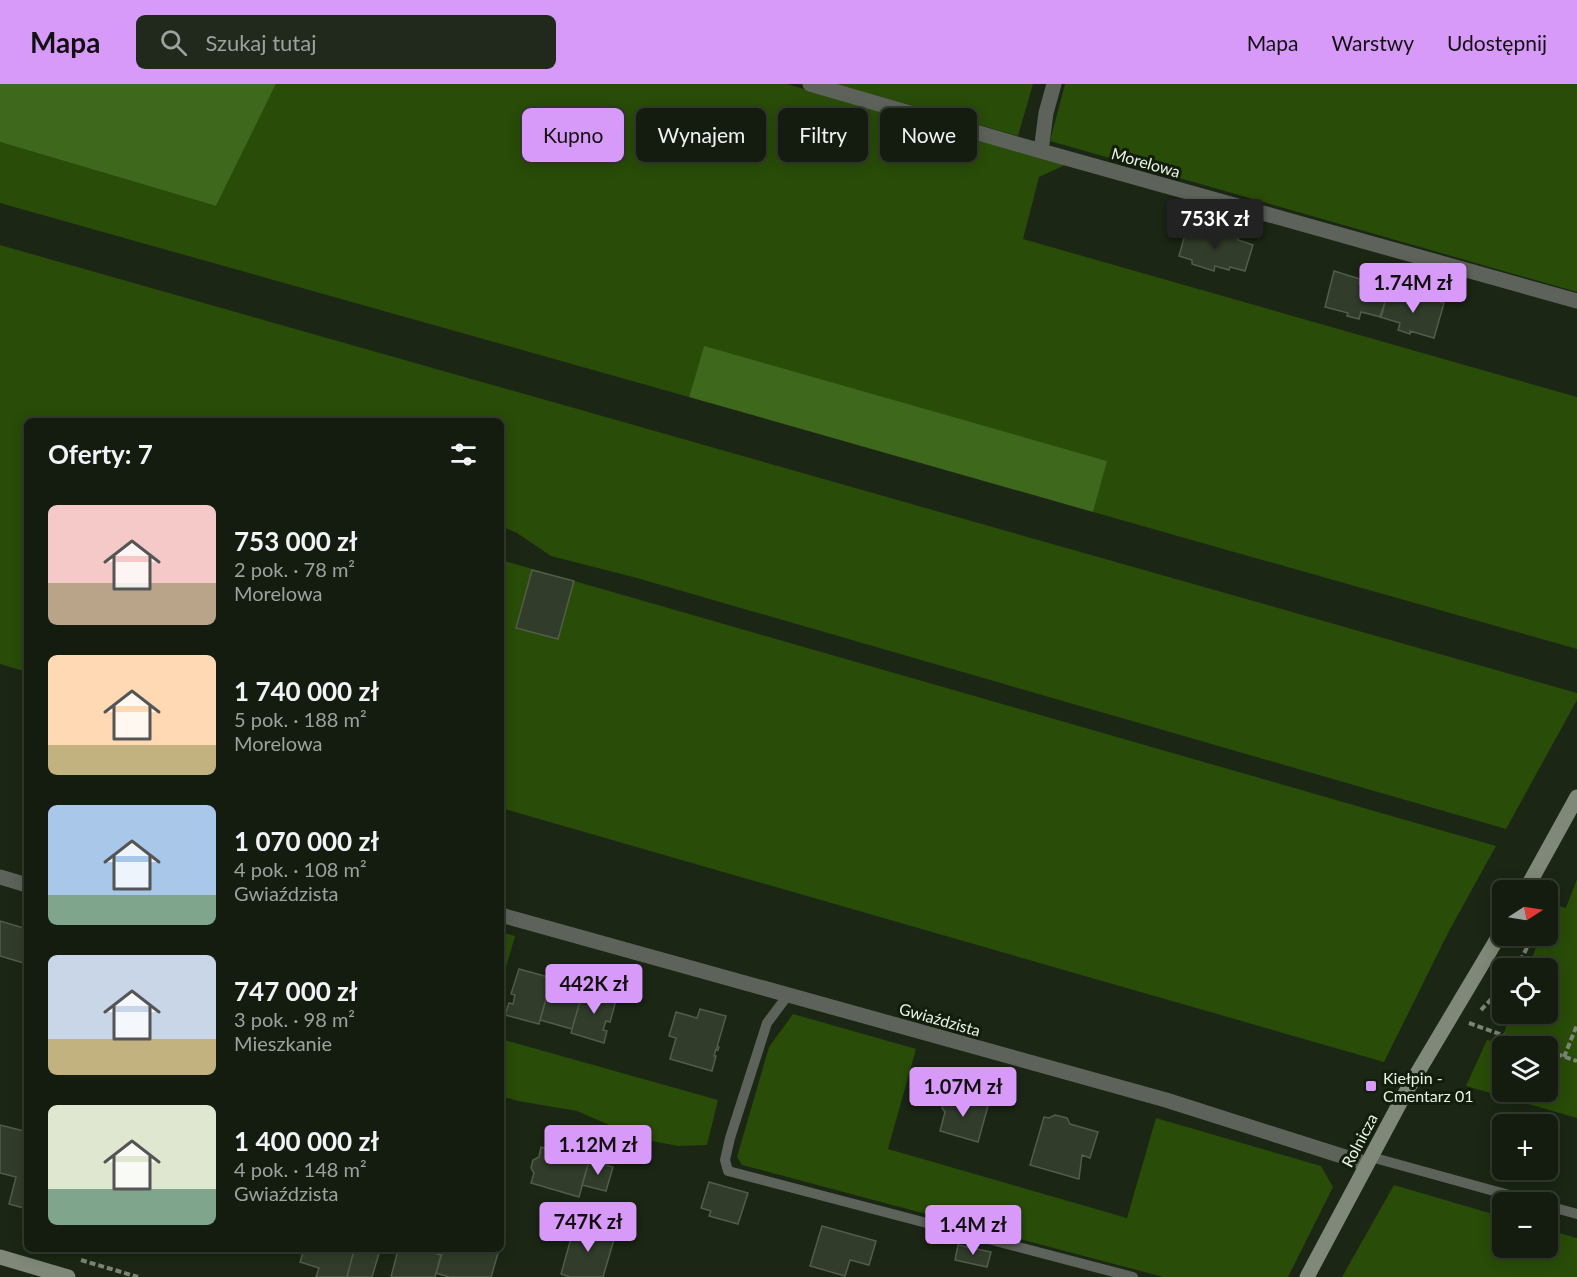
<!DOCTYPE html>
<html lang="pl">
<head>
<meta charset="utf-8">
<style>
  :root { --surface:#141c0f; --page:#21291d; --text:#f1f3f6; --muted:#9da19e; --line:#333a2f; --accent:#d89af8 }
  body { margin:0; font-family:Lato,sans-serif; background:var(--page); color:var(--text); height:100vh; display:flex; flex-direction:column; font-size:22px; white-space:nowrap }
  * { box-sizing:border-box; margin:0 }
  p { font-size:20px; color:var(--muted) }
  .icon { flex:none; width:33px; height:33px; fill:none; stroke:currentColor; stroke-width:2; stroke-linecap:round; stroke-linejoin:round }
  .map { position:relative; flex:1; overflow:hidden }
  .drawer { position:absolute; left:24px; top:334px; width:480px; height:834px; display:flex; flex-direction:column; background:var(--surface); border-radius:9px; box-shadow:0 3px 15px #0003,0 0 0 2px var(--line) }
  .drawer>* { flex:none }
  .banner { position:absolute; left:522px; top:24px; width:570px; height:54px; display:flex; gap:12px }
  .needle { width:39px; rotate:78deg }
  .controls { position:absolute; left:1492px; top:796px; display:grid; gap:12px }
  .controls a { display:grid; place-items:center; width:66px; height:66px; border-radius:9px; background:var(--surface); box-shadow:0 3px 15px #0003,0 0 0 2px var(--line); font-size:30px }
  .price { position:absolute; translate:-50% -51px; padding:0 14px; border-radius:6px; background:var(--accent); color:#111; font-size:20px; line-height:39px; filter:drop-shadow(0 2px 3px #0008) }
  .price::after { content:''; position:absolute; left:50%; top:36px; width:18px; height:14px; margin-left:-9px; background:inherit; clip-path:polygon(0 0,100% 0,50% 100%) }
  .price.on { background:#222; color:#fff }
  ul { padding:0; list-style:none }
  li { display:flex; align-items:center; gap:18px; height:150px; padding:0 24px }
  li span { display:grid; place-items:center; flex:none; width:168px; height:120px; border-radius:9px; color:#555 }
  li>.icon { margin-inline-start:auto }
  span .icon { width:72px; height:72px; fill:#fffc; stroke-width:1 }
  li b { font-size:26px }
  h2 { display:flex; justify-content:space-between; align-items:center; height:72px; padding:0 24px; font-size:26px }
  .tag { padding:0 21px; border-radius:9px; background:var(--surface); box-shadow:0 3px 15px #0003,0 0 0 2px var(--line); font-size:21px; line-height:54px }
  .tag.on { background:var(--accent); color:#111 }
  header { display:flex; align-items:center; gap:36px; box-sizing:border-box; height:84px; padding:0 30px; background:var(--accent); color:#111 }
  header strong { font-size:28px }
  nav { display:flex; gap:33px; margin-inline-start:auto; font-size:21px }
  .search { width:420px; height:54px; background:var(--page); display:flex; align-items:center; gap:15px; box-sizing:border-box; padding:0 21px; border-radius:9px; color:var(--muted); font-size:22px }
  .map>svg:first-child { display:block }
</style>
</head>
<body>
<header>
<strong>Mapa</strong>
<div class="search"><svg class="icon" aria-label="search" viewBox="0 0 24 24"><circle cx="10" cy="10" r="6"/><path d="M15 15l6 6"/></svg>Szukaj tutaj</div>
<nav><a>Mapa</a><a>Warstwy</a><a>Udostępnij</a></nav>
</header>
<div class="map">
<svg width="1577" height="1193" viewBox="0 0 1577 1193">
  <rect width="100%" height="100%" fill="#1b2614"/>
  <!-- green -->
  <path fill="#294c08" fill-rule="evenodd" d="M276,0H787L1065,81L1039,93L1023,155L1577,313V565L1093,428L1106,377L704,263L689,313L0,119V58L216,122Z
    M836,0H1033L1018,52Z
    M1065,0H1577V208L1050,57Z
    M0,161L1577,609V616L1506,745L637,494L551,472L517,449L501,442V338H27V588L0,580Z
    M501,476L1496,762L1449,847L1384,978L501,724Z
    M1577,795V1034L1466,1002L1487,956L1500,959L1511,930H1548V885H1528L1540,852H1548V830L1552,820L1566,824ZM1503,963H1548V1008H1503Z
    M501,848L515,852L501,901Z
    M793,930L916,965L888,1065L1127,1134L1156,1034L1321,1082L1333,1103L1288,1193H1163L742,1081L737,1073L769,963Z
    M501,955L718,1016L707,1061L678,1062L642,1055L577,1027L518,1017L501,1012Z
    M1394,1101L1503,1133V1164H1548V1146L1577,1154V1193H1342Z"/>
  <!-- forest -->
  <path fill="#3e681b" d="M0,0H276L216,122L0,58Z
    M704,262L1107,377L1093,428L689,313Z"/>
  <!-- building -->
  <path fill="#313d2a" stroke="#515d49" stroke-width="1.5" d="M1188,140L1205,145L1206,142L1208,143L1207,147L1218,150L1219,146L1221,149L1238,154V156L1253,161L1245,187L1230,183L1229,186L1215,182L1214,187L1192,180V176L1179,172Z
    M1334,187L1360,195L1359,200L1388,208L1381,233L1361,228L1359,235L1347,232L1348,229L1325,223Z
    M1388,208L1417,216L1418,211L1444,219L1434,254L1410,247V250L1398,246L1400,239L1380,233Z
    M532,486L574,497L558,555L516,544Z
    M0,837L27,845V880L0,872Z
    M519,885L552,894L539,940L505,931L509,919L513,920L515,911L511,910Z
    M551,898L583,907L572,945L540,936Z
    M584,903L617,913L610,938L606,937L603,946L607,947L604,959L571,949Z
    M700,925L726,932L717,963H719L718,966L716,965L714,972H716L712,987L670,975L676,954L669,952L676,928L697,934Z
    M950,1012L988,1022L978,1058L940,1047L945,1028L942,1024L944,1017L949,1015Z
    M1055,1031L1067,1034L1070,1040L1098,1048L1090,1074L1082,1071L1079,1095L1030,1081L1044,1033L1049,1034Z
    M0,1041L24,1047L23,1050L27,1051V1125L9,1120L16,1093L0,1089Z
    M541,1063L589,1077L579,1113L531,1099L534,1089L531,1084L533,1076L539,1073Z
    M589,1077L613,1083L606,1107L582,1101Z
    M709,1098L748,1109L738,1140L709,1132L711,1127L701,1124Z
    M575,1140L615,1152L603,1193H570L561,1190Z
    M822,1142L876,1157L869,1181L850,1176L845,1192L810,1182Z
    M958,1161L991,1168L987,1183L955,1176Z
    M304,1166H354L347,1193H316L319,1184L300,1178Z
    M354,1166H380L372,1193H347Z
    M398,1166H427L426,1167L441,1171L435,1193H391Z
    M443,1166H457L471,1169L472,1166H499L491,1193H449L436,1189Z"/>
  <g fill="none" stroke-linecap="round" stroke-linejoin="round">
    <!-- path -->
    <path stroke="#7c8576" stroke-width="4" stroke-dasharray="6 3" stroke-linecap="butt" d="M1516,885L1533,852
      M1481,926L1503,903
      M1469,939L1536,963
      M1548,967L1577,977
      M1564,973L1577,941
      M81,1176L138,1193"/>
    <!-- lane -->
    <path stroke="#5d635a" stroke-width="10" d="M788,911L767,939L730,1054L725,1076L728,1087L1133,1193
      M1371,1073L1538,1119
      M1548,1122L1577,1130"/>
    <!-- street -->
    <path stroke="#5d635a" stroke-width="15" d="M810,0L1041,67L1577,217
      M1041,67L1046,29L1054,0
      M0,793L27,801
      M501,831L1166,1016L1367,1080"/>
    <!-- secondary -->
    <path stroke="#7f8879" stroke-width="15" d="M1525,807L1577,713
      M0,1173L68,1193
      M1307,1193L1403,1013L1503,845"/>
  </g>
  <!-- markers -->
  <rect fill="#d89af8" stroke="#121d0b" stroke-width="2" x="1365" y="996" width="12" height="12" rx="3"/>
  <g text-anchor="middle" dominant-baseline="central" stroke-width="6" stroke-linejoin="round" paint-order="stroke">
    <!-- street labels -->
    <g font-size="16" fill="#ebf3e7" stroke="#121d0b">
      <text transform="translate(1146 78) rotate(16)">Morelowa</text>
      <text transform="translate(940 935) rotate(16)">Gwiaździsta</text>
      <text transform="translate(1359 1056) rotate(-62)">Rolnicza</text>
    </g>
    <!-- poi labels -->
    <g font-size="16" fill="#ebf3e7" stroke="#121d0b" text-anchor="start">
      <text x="1383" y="993">Kiełpin -<tspan x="1383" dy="18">Cmentarz 01</tspan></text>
    </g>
  </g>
</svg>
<div class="controls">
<a><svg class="needle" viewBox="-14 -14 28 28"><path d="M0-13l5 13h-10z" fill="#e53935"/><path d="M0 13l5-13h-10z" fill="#9da19e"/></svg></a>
<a><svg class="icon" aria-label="locate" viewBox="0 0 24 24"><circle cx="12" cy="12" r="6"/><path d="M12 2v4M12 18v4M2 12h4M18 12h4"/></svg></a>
<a><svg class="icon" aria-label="layers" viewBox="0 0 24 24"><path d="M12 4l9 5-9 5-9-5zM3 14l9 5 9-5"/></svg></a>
<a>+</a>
<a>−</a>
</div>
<b class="price on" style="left:1215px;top:166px">753K zł</b>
<b class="price" style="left:1413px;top:230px">1.74M zł</b>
<b class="price" style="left:594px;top:931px">442K zł</b>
<b class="price" style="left:963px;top:1034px">1.07M zł</b>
<b class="price" style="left:598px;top:1092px">1.12M zł</b>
<b class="price" style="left:588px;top:1169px">747K zł</b>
<b class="price" style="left:973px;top:1172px">1.4M zł</b>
<div class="banner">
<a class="tag on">Kupno</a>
<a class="tag">Wynajem</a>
<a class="tag">Filtry</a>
<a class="tag">Nowe</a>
</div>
<section class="drawer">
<h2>Oferty: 7<svg class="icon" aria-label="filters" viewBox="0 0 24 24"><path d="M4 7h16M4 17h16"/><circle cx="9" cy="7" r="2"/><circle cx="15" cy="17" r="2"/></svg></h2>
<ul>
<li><span style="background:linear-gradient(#f6c9c9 65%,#b9a48a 0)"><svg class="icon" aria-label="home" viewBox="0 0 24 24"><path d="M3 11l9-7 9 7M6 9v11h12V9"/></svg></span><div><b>753 000 zł</b><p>2 pok. · 78 m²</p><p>Morelowa</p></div></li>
<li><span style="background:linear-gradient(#ffd9b3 75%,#c2b280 0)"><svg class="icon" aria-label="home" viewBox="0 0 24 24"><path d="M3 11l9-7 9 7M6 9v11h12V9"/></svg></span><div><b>1 740 000 zł</b><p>5 pok. · 188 m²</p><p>Morelowa</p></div></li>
<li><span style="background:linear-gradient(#a9c7e8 75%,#7fa58c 0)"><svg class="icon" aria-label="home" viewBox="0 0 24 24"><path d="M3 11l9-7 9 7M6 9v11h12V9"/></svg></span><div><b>1 070 000 zł</b><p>4 pok. · 108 m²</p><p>Gwiaździsta</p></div></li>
<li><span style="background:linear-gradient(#c9d6e8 70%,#c2b280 0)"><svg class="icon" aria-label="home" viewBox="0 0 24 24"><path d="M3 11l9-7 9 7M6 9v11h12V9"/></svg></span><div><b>747 000 zł</b><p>3 pok. · 98 m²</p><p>Mieszkanie</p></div></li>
<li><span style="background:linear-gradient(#dfe7d0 70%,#7fa58c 0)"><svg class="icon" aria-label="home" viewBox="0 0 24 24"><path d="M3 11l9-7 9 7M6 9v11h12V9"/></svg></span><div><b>1 400 000 zł</b><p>4 pok. · 148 m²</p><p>Gwiaździsta</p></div></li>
</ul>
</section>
</div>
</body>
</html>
